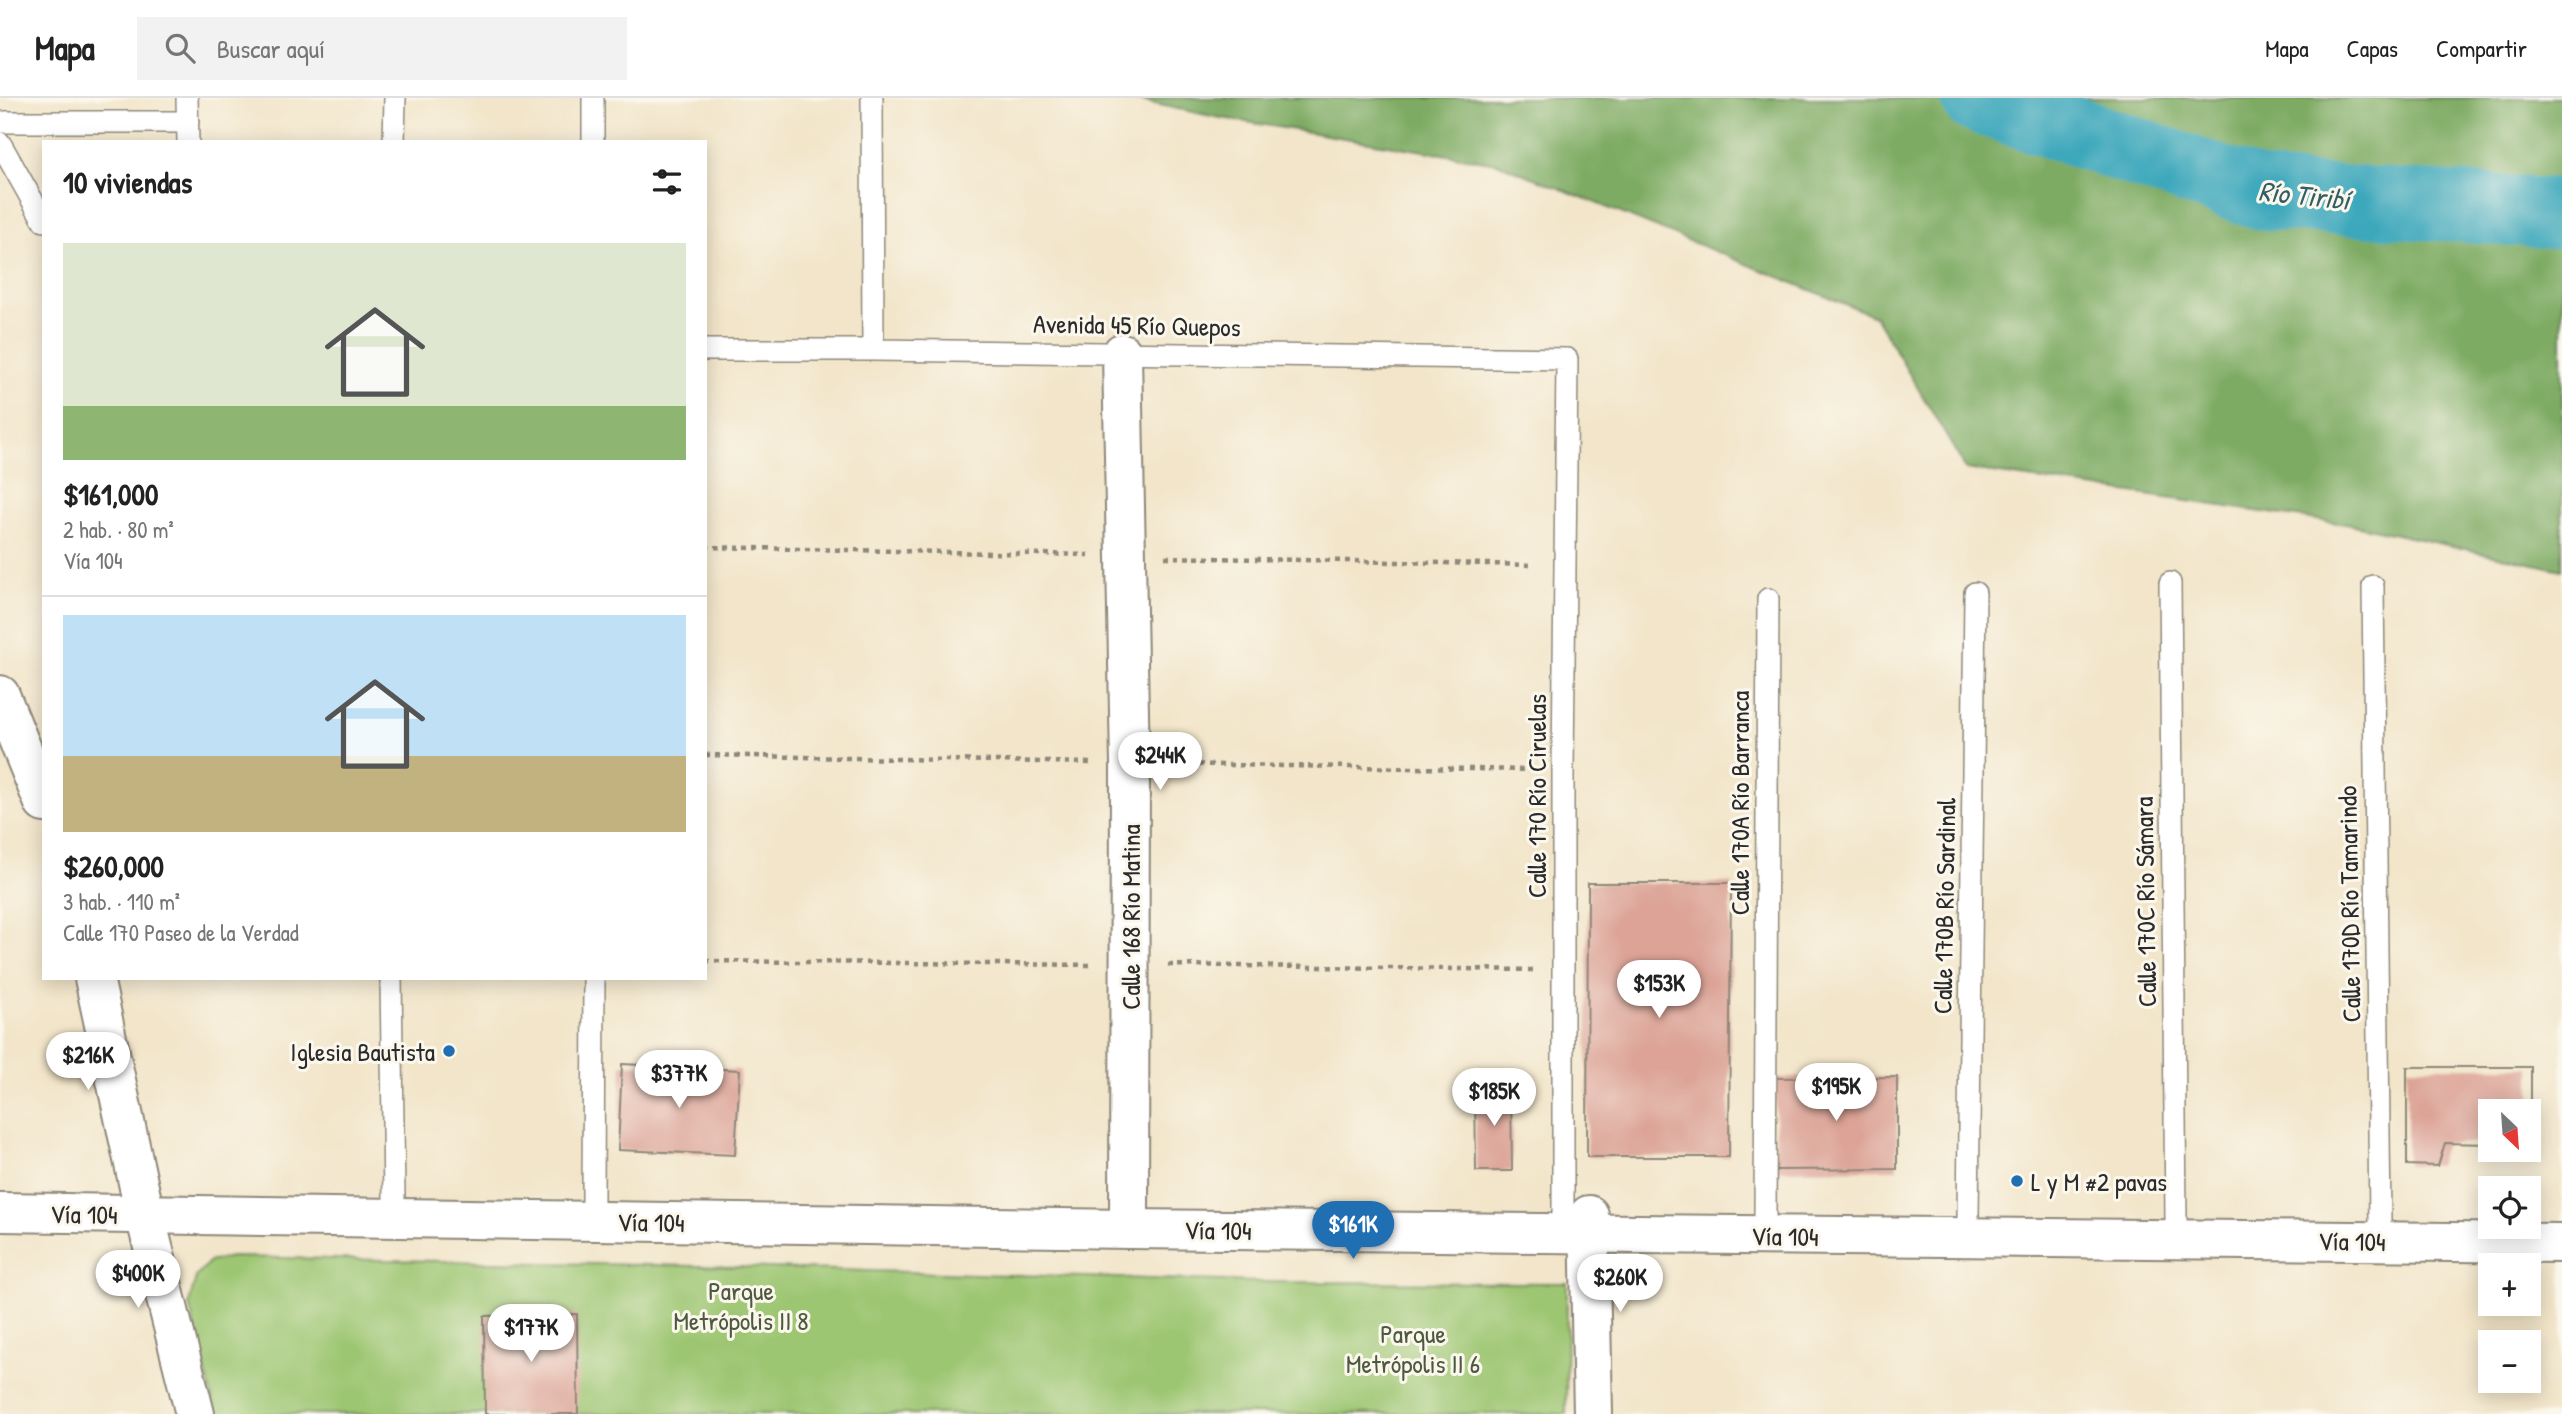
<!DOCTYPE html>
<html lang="es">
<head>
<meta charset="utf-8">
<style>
  :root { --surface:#fff; --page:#f2f2f2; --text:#222; --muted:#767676; --line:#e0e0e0; --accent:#1f6fb2 }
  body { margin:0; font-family:"Patrick Hand",sans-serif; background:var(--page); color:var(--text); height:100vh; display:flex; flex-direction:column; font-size:26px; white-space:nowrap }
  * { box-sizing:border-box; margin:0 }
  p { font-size:23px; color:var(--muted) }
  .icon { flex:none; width:38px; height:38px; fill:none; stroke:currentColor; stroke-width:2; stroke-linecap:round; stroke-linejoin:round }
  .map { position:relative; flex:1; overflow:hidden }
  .panel { position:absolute; left:42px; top:42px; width:665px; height:840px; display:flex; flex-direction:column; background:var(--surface); border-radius:0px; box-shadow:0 4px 18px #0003 }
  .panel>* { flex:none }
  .needle { width:46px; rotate:155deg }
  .buttons { position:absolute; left:2478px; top:1001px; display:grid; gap:14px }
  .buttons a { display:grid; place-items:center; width:63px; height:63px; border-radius:0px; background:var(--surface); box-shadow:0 4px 18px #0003; font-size:35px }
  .price { position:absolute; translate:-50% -60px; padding:0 16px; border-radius:24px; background:#fff; color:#222; font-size:23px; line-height:46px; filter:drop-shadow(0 2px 4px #0008) }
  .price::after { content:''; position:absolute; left:50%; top:42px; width:21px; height:16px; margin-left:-10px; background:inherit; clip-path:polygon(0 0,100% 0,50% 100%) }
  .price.active { background:var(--accent); color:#fff }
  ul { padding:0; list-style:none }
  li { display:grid; align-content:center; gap:14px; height:371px; padding:0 21px }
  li+li { border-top:2px solid var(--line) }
  li span { display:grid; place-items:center; height:217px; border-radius:0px; color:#555 }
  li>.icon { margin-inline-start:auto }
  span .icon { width:126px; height:126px; fill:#fffc; stroke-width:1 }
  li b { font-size:30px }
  h2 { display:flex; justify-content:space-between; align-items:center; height:84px; padding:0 21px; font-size:30px }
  header { display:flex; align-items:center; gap:42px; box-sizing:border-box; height:98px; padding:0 35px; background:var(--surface); border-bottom:2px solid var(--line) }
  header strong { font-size:33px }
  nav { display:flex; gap:38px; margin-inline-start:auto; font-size:24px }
  .search { width:490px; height:63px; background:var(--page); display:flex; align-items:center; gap:18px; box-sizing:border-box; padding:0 24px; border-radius:0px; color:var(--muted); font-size:26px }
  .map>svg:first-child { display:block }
</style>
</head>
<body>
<header>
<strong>Mapa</strong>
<div class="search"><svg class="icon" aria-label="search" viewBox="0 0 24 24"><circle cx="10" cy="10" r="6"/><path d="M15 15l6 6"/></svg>Buscar aquí</div>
<nav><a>Mapa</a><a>Capas</a><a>Compartir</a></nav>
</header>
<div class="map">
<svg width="2562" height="1316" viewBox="0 0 2562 1316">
  <rect width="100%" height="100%" fill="#fbf7ec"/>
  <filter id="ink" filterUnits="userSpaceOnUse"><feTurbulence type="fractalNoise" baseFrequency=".0143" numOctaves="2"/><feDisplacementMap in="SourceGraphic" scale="14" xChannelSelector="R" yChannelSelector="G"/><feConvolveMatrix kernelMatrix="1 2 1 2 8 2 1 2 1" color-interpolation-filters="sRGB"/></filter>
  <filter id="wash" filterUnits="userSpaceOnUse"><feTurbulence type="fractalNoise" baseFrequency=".00686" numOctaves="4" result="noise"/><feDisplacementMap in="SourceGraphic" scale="28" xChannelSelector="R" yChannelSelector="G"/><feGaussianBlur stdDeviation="1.57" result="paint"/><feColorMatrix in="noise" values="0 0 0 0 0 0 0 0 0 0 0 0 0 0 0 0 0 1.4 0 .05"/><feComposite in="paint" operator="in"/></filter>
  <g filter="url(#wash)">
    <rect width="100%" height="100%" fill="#f2e5c9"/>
    <!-- green -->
    <path fill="#9dc672" stroke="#64784e" stroke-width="2" d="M231,1159L700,1168L1260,1184L1567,1185L1566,1316H216L189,1206L196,1179L209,1164Z"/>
    <!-- forest -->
    <path fill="#7eab64" stroke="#546b48" stroke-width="2" d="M1127,0H2562V472L2359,428L1966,371L1875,218L1497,65L1216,19Z"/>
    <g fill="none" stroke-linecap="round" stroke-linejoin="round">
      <!-- river -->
      <path stroke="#3ca8bc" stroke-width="70" d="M1976,0L2262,97L2562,116"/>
    </g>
    <g id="blocks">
      <!-- building -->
      <path fill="#dca396" d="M1588,785H1731L1729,1059H1587Z
        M622,966L740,972L735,1057L618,1052Z
        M2407,969H2531V1013H2490V1046L2445,1045L2438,1068L2407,1067Z
        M1897,979V1071L1776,1072L1775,980Z
        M1511,987L1512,1073H1476L1475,988Z
        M577,1216L578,1316H485L484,1218Z"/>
    </g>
  </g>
  <g filter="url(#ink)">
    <use href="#blocks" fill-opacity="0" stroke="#8e887a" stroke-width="2"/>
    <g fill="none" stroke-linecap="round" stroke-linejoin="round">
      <!-- lane casing -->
      <g stroke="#8e887a" stroke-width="24">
        <path id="lane" d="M187,0L188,44
          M872,0L873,252
          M0,24H188
          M394,44L395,0
          M593,44V0
          M0,45L44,123
          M705,252H873L1567,261L1563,673V1136
          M2170,485L2176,1122
          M2373,488L2380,1124
          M391,880L394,1100
          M593,1103L594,880
          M1765,1119L1768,501
          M1968,1120L1975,495"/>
      </g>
      <!-- street casing -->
      <g stroke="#8e887a" stroke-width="42">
        <path id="street" d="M1122,255L1130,666L1129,1131
          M0,597L44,705
          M94,880L145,1117L195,1316
          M1589,1117L1593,1316"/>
      </g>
      <!-- secondary casing -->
      <g stroke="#8e887a" stroke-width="42">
        <path id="secondary" d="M0,1114L1129,1131L2562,1145"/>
      </g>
      <!-- path -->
      <path stroke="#8e887a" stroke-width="4.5" stroke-dasharray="5 5" stroke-linecap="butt" d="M705,449L1089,457
        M1165,459L1534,467
        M705,657L1093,665
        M1168,666L1534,672
        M705,863L1093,867
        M1168,867L1534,872"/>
      <!-- lane -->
      <use href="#lane" stroke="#fff" stroke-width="21"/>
      <!-- street -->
      <use href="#street" stroke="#fff" stroke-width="38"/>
      <!-- secondary -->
      <use href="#secondary" stroke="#fff" stroke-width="38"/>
    </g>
  </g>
  <!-- markers -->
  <g fill="#1f6fb2" stroke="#fbf7ec" stroke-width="2.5">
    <circle cx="449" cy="953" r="7"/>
    <circle cx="2017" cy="1083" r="7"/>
  </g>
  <g text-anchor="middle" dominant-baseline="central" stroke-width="6" stroke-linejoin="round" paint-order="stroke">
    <!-- street labels -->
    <g font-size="26" fill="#2b2b2b" stroke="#fbf7ec">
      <text transform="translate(1137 227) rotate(1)">Avenida 45 Río Quepos</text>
      <text transform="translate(1536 698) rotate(-90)">Calle 170 Río Ciruelas</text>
      <text transform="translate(1739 705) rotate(-90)">Calle 170A Río Barranca</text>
      <text transform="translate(2145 804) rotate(-91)">Calle 170C Río Sámara</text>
      <text transform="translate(2349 806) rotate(-91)">Calle 170D Río Tamarindo</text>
      <text transform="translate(1944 808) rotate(-89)">Calle 170B Río Sardinal</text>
      <text transform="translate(1130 819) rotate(-90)">Calle 168 Río Matina</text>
      <text transform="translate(84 1116) rotate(1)">Vía 104</text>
      <text transform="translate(651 1124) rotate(1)">Vía 104</text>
      <text transform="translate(1218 1132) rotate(1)">Vía 104</text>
      <text transform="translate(1785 1138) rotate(1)">Vía 104</text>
      <text transform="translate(2352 1143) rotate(1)">Vía 104</text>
    </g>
    <!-- poi labels -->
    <g font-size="26" fill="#2b2b2b" stroke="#fbf7ec" text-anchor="end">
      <text x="435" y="953">Iglesia Bautista</text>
      <text x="2031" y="1083" text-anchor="start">L y M #2 pavas</text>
    </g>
    <!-- park labels -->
    <g font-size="26" fill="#4d5a40" stroke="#fbf7ec">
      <text x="741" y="1192">Parque<tspan x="741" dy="30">Metrópolis II 8</tspan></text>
      <text x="1413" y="1235">Parque<tspan x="1413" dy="30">Metrópolis II 6</tspan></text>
    </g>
    <!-- water labels -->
    <g font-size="28" font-style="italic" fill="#325d65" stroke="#fbf7ec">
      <text transform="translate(2304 97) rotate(6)">Río Tiribí</text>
    </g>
  </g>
</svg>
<div class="buttons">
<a><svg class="needle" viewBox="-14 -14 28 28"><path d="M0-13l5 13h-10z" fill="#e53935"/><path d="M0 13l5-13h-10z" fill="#767676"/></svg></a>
<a><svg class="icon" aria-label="locate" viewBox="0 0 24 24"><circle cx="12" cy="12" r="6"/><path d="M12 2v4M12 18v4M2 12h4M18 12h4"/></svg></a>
<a>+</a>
<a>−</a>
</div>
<b class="price" style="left:1160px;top:694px">$244K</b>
<b class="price" style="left:1659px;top:922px">$153K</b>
<b class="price" style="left:88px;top:994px">$216K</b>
<b class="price" style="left:679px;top:1012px">$377K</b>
<b class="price" style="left:1836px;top:1025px">$195K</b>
<b class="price" style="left:1494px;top:1030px">$185K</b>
<b class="price active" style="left:1353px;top:1163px">$161K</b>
<b class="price" style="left:138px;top:1212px">$400K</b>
<b class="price" style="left:1620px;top:1216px">$260K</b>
<b class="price" style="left:531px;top:1266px">$177K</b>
<section class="panel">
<h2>10 viviendas<svg class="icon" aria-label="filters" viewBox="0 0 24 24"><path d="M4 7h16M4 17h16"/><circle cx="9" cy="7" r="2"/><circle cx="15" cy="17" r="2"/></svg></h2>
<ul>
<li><span style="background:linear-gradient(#dfe7d0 75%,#8fb573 0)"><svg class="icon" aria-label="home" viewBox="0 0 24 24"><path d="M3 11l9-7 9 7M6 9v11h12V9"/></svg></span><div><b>$161,000</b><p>2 hab. · 80 m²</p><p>Vía 104</p></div></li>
<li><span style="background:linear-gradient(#bfe0f5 65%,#c2b280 0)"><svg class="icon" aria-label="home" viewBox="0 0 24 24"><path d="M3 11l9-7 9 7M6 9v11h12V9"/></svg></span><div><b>$260,000</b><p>3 hab. · 110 m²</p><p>Calle 170 Paseo de la Verdad</p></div></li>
</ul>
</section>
</div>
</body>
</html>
